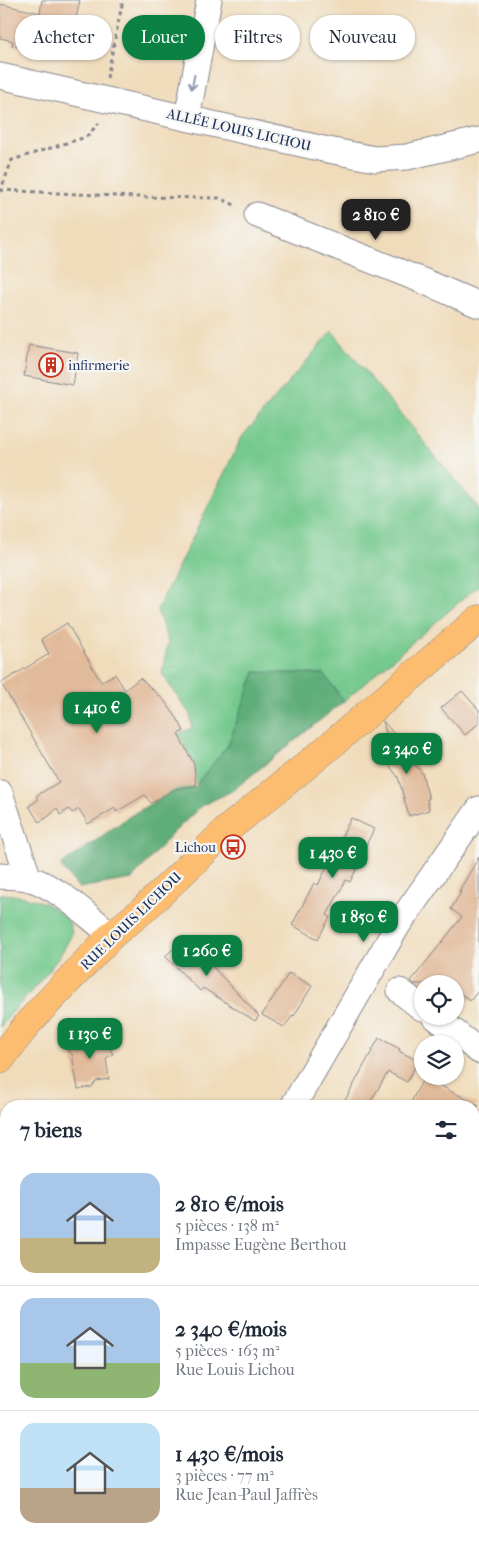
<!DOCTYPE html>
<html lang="fr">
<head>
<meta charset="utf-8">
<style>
  :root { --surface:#fff; --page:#f2f2f3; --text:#1f2937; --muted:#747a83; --line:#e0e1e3; --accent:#0b8043 }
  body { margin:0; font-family:"IM FELL French Canon",serif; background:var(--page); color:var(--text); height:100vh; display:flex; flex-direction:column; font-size:19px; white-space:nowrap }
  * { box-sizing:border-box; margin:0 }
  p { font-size:16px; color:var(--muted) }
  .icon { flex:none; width:28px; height:28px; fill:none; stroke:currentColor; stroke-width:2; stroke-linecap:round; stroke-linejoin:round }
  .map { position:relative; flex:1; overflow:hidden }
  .details { position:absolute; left:0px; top:1100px; width:480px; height:446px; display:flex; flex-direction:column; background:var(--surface); border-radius:20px 20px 0 0; box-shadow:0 1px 4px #0004 }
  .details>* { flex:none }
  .top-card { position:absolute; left:15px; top:15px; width:450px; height:45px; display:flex; gap:10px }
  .fabs { position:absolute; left:414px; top:975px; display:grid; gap:10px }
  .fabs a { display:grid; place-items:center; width:50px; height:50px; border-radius:50%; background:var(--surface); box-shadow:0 1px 4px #0004; font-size:25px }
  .price { position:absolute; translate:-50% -42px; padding:0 11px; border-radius:10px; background:var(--accent); color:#fff; font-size:16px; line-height:32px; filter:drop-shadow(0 1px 2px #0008) }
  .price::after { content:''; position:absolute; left:50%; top:30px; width:15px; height:11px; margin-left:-8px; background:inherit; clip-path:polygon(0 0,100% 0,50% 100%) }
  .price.on { background:#222; color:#fff }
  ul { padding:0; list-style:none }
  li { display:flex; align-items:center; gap:15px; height:125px; padding:0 20px }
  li+li { border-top:1px solid var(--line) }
  li span { display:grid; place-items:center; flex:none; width:140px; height:100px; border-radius:15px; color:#555 }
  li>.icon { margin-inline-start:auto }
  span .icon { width:60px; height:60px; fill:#fffc; stroke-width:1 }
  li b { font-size:21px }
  h2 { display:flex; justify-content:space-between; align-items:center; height:60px; padding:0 20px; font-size:21px }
  .tag { padding:0 18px; border-radius:22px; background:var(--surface); box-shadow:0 1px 4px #0004; font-size:18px; line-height:45px }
  .tag.on { background:var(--accent); color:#fff }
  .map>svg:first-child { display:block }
</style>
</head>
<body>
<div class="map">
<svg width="479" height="1546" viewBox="0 0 479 1546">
  <rect width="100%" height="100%" fill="#f6f6f2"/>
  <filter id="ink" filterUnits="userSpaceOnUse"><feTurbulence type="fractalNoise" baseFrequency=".02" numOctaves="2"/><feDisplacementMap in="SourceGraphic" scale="10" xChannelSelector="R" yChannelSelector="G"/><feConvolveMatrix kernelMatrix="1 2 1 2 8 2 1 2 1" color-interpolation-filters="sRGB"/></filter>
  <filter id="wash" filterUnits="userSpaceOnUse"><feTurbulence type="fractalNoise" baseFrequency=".0096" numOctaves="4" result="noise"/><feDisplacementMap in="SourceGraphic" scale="20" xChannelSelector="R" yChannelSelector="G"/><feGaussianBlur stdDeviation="1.12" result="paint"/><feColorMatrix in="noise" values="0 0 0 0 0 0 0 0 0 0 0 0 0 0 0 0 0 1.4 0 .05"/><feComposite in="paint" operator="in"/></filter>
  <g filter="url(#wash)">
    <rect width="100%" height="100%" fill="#f0dcbb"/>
    <!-- green -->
    <path fill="#74c98d" stroke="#487c76" d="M332,331L479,509V585L344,701L324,674L255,672L228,745L195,786L194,764L178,734L192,728L190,714L162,674L168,641L157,610L242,437Z
      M0,894C23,895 51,901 67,919C70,923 71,929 72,934C55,970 25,996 0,1027Z"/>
    <!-- forest -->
    <path fill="#5fad78" stroke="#3d6e6b" d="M255,672L324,674L344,701L232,791L201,806L170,836L132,879L79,888L60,866L130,816L170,792V789L195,786L228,745Z"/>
    <g id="blocks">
      <!-- building -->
      <path fill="#e1ba9a" d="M42,0H80L68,57L12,45L13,41L0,38V4L40,13Z
        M29,345L78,353L73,385L24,376Z
        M67,623L101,682L115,674L125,690L140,678L163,699L177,718L184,731L178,734L194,764L196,786L176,789L151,803L145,795L116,812L115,808L88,824L79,809L72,813L69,809L60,815L57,808L48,817L39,822L29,806L38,800L36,796L59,782L1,683L49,654L41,639Z
        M462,691L479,710V723L465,735L441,708Z
        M383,721L413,756L410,758L422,773L429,799H427L429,810L409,816L398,777L382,756L390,749Z
        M351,818L374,829L358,861L360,862L350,882L346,880L327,915L330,917L318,939L292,925L314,883L318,885Z
        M479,857V990L470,1001L455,988V984H414L411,981L462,917L451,909L461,892L459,891Z
        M184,940L193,949L195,948L259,1016L255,1021L203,988L200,991L165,956Z
        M289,973L312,986L294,1016L293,1015L284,1027L262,1015Z
        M83,1030L97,1042L104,1038L113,1054L106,1058L109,1079L96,1081L92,1087L78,1089L72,1054L67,1049Z
        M379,1038L400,1049L399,1051L418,1061L407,1082L388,1072L368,1106H342Z
        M424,1077L479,1106H409Z"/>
    </g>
  </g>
  <g filter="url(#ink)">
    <use href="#blocks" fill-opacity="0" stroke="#86868c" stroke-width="1"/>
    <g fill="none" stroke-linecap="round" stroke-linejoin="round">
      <!-- minor casing -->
      <g stroke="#86868c" stroke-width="27">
        <path id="minor" d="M0,76L328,150L375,159L407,157L479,140
          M187,118L209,0
          M257,215L423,281L479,305
          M0,793L29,879
          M0,876C10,877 22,876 31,879C62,890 86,915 112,935
          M400,991L422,1008
          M434,1016L479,1051
          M293,1106L398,925L479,809
          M474,1414L479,1401
          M0,1455L6,1460
          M252,1540L265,1546
          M19,1546L24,1540
          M422,1546L424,1540"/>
      </g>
      <!-- major casing -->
      <g stroke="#86868c" stroke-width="29">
        <path id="major" d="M0,1060L29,1022L112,935L143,910L229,828L318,756L479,619"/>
      </g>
      <!-- path -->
      <path stroke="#86868c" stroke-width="3" stroke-dasharray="4 4" stroke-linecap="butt" d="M107,78L123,0
        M0,190L135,197L219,198L237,206
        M0,192L12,160L86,137L99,123
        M474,1242L479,1246"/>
      <!-- minor -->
      <use href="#minor" stroke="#fff" stroke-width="25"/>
      <!-- major -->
      <use href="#major" stroke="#fcbd6f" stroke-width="28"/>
    </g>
    <!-- one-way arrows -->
    <defs><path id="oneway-shaft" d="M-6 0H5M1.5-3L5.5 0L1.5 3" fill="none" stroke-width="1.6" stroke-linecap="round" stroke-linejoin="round" transform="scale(1.25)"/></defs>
    <use stroke="#8d97ae" href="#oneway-shaft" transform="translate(193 82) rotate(101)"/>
  </g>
  <!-- icons -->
  <defs>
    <g id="building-ring" transform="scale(1.25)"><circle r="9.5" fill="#f6f6f2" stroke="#c8321e" stroke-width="1.5"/><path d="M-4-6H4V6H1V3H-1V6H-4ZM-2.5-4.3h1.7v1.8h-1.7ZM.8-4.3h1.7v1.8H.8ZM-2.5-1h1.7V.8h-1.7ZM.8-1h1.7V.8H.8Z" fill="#c8321e"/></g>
    <g id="bus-ring" transform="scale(1.25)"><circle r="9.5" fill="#f6f6f2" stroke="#c8321e" stroke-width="1.5"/><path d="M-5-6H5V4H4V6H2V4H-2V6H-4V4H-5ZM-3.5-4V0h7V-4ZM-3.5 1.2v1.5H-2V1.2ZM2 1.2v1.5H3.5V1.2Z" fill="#c8321e"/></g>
  </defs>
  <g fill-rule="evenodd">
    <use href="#building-ring" x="51" y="365"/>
    <use href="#bus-ring" x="233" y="847"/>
  </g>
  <g text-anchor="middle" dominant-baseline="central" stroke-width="4.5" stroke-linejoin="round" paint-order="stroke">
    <!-- street labels -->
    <g font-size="14" fill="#1b2f5e" stroke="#f6f6f2">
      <text transform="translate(239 130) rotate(13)">ALLÉE LOUIS LICHOU</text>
      <text transform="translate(131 921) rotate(-44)">RUE LOUIS LICHOU</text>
    </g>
    <!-- poi labels -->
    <g font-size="14" fill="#1b2f5e" stroke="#f6f6f2" text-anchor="start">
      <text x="68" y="365">infirmerie</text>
      <text x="216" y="847" text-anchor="end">Lichou</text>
    </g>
  </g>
</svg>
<div class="fabs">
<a><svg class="icon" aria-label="locate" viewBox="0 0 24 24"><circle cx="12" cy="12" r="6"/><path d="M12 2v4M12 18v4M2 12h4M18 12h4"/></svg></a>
<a><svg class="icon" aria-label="layers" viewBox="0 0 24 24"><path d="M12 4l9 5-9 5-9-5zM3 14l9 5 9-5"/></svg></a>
</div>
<b class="price on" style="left:376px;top:241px">2 810 €</b>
<b class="price" style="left:97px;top:734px">1 410 €</b>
<b class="price" style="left:407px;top:775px">2 340 €</b>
<b class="price" style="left:333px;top:879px">1 430 €</b>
<b class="price" style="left:364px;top:943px">1 850 €</b>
<b class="price" style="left:207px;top:977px">1 260 €</b>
<b class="price" style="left:90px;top:1060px">1 130 €</b>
<div class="top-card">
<a class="tag">Acheter</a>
<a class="tag on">Louer</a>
<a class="tag">Filtres</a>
<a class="tag">Nouveau</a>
</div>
<section class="details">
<h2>7 biens<svg class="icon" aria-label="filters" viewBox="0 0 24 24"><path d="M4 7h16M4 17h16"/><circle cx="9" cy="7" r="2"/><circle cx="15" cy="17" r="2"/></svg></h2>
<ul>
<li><span style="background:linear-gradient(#a9c7e8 65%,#c2b280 0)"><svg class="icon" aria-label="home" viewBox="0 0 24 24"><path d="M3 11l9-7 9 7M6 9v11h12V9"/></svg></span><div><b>2 810 €/mois</b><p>5 pièces · 138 m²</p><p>Impasse Eugène Berthou</p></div></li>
<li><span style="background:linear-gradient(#a9c7e8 65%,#8fb573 0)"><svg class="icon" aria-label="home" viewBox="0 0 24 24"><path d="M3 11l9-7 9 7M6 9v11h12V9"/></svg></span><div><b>2 340 €/mois</b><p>5 pièces · 163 m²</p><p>Rue Louis Lichou</p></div></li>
<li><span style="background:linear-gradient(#bfe0f5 65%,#b9a48a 0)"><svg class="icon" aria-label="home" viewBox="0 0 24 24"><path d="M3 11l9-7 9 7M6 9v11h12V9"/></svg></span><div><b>1 430 €/mois</b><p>3 pièces · 77 m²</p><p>Rue Jean-Paul Jaffrès</p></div></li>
</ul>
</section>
</div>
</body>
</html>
